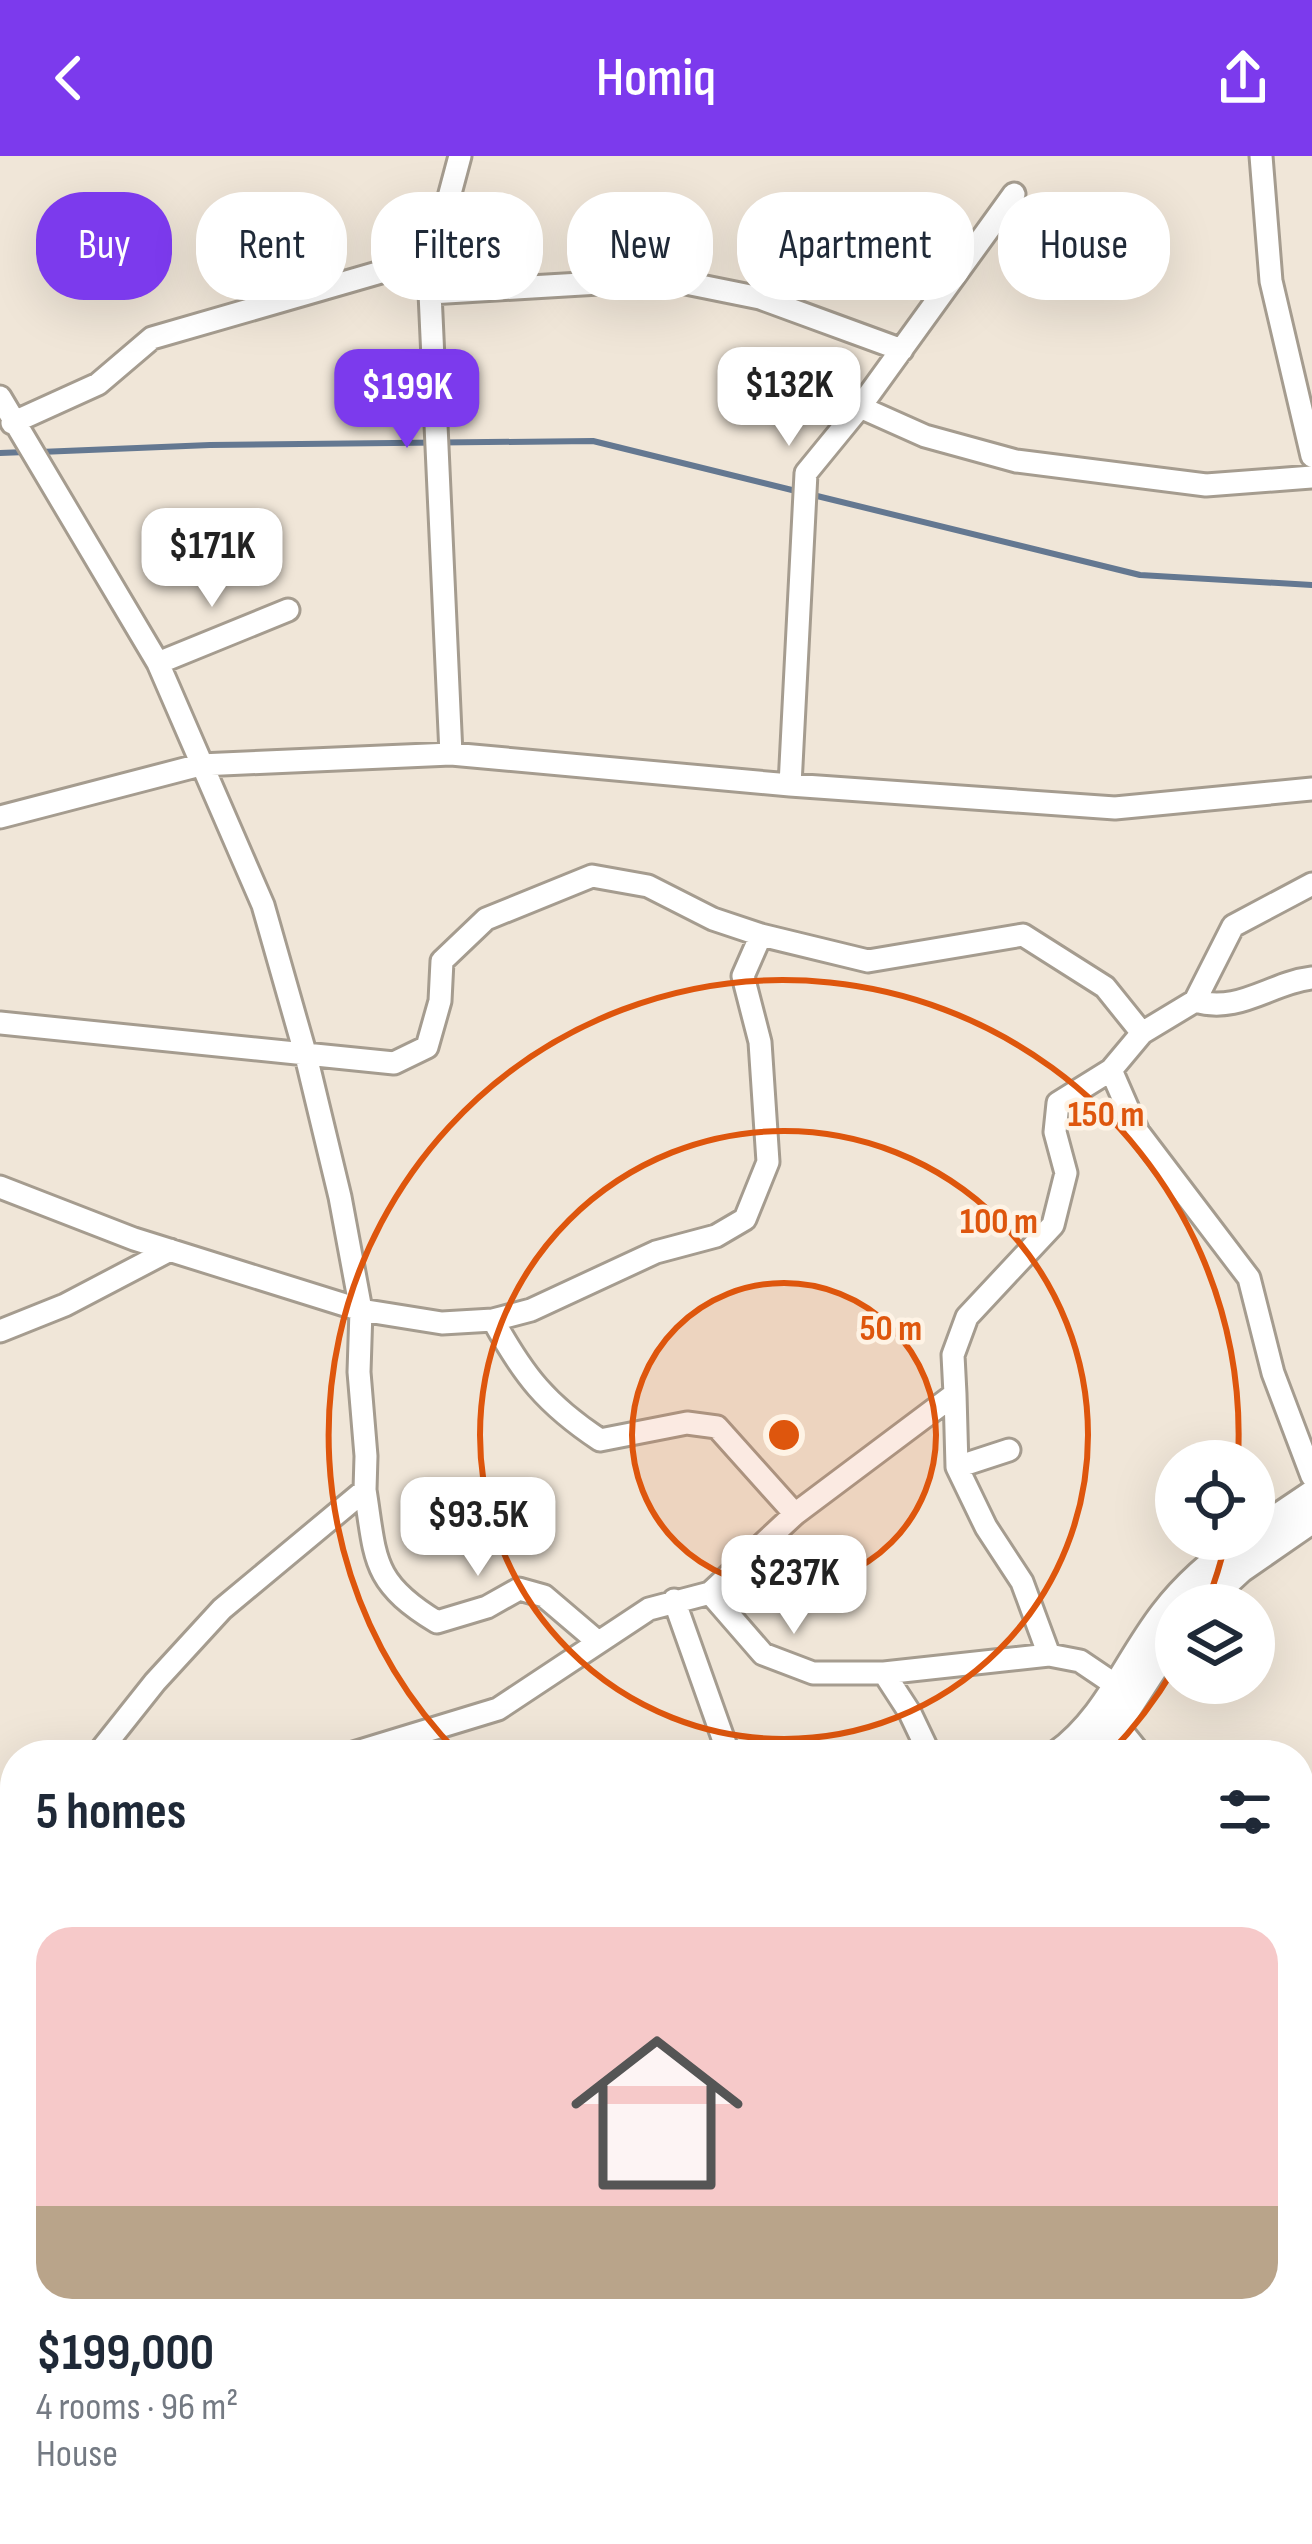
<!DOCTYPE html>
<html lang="en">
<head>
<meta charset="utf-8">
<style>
  :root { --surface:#fff; --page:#f6f6f7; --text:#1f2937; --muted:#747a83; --accent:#7c3aed }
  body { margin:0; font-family:"Sofia Sans Condensed",sans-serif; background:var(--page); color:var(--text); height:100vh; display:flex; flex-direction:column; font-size:45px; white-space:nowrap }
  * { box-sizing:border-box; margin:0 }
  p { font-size:39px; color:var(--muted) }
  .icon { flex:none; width:66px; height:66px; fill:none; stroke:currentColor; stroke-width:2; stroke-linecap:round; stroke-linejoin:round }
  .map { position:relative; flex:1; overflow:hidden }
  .sheet { position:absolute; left:0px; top:1584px; width:1314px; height:804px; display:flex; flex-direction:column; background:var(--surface); border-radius:48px 48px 0 0; box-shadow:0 12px 48px #0002 }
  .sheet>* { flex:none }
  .hud { position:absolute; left:36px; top:36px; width:1242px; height:108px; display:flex; gap:24px }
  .tools { position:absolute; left:1155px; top:1284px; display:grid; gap:24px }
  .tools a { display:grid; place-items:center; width:120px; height:120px; border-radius:50%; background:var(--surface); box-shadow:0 12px 48px #0002; font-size:60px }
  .price { position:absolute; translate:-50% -102px; padding:0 27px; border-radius:24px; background:#fff; color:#222; font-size:39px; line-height:78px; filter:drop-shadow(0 3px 6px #0008) }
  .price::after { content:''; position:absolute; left:50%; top:72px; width:36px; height:27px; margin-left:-18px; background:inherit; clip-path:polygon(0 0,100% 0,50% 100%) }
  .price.selected { background:var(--accent); color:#fff }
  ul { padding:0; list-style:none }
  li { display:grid; align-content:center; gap:24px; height:636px; padding:0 36px }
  li span { display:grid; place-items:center; height:372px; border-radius:36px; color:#555 }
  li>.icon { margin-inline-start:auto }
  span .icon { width:216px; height:216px; fill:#fffc; stroke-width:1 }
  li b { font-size:51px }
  h2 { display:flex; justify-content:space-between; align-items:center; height:144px; padding:0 36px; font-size:51px }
  .chip { padding:0 42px; border-radius:48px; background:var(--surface); box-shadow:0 12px 48px #0002; font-size:42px; line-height:108px }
  .chip.selected { background:var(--accent); color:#fff }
  header { display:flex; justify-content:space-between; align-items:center; height:156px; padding:0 36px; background:var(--accent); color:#fff; font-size:54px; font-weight:600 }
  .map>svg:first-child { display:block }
</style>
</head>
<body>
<header><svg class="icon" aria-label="back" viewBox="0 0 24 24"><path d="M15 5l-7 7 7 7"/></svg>Homiq<svg class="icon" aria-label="share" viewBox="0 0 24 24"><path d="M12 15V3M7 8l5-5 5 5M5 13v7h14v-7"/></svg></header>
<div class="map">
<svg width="1312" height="2388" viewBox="0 0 1312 2388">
  <rect width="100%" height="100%" fill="#f0e6d8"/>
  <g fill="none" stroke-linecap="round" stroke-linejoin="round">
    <!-- stream -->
    <path stroke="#647891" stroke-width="6" d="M40,296L210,289L593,285L800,336
      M0,297L26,296
      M813,339L1140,419L1312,429
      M0,1927L15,1920
      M1299,1931H1312"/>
    <!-- minor casing -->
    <g stroke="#a59c8f" stroke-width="27">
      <path id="minor" d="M1261,0L1271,125L1312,300
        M430,137L666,123L760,142L902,194
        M0,241L158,507L263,749L306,900L340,1041L361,1154L359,1216L366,1300L365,1334L222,1453L155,1526L97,1599
        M860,251L925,280L1016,305L1206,329L1312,321
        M12,267L98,228L152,182L433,101
        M158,507L288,454
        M451,598L430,137L433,101L460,0
        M790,629L806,317L860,251L1014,38
        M0,661L200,609L451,598L790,629L1115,652L1312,633
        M1195,845C1239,858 1270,827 1312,822
        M0,867L394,907L427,891L440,845L442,805L486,763L592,720L648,730L713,763L761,779L868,805L1023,779L1105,831L1142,877
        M1111,914L1138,976L1249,1122L1273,1217L1312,1320
        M0,1031L134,1083L361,1154L442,1167L493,1164L531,1154L656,1096L716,1080L745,1063L768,1006L760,886L743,820L761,779
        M493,1164C524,1220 546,1248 600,1284L687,1267L717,1271L795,1358
        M0,1175L65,1149L170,1094
        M955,1238L957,1311L1009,1294
        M957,1311L986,1371L1022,1426L1049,1499
        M365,1334C376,1403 371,1426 437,1466L487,1451L519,1433L544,1440L598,1486
        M710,1437L763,1498L813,1517H884L1049,1499L1080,1505L1117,1530
        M674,1444L729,1599
        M884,1517L910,1557L930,1599
        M1116,1568L1141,1599
        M347,1599L498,1553L649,1453L710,1437L795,1358L955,1238L953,1199L967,1161L1053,1069L1066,1017L1055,976L1058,947L1111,914L1142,877L1195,845L1233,770L1312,728
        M0,1689L15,1692
        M0,1768L15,1754
        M880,2373L882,2388"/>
    </g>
    <!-- major casing -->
    <g stroke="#a59c8f" stroke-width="33">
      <path id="major" d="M1254,1378L1312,1339
        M1201,1449L1240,1413L1312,1363
        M1057,1599C1107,1563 1127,1506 1164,1458C1187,1428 1215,1404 1246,1383
        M1091,1599L1111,1577L1176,1477
        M1299,1839L1312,1852
        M0,2058L15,2049
        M0,2087L15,2077"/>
    </g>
    <!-- minor -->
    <use href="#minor" stroke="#fff" stroke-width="21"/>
    <!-- major -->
    <use href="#major" stroke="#fff" stroke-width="27"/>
  </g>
  <!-- distance rings -->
  <circle cx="784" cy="1279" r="152" fill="#de560d" fill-opacity=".12"/>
  <g fill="none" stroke="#de560d" stroke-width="6">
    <circle cx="784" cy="1279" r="152"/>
    <circle cx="784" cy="1279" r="304"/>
    <path d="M1226 1385A455 455 0 0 1 1207 1446M1174 1513A455 455 0 0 1 1109 1598M459 1598A455 455 0 1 1 1238 1303"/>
  </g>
  <circle cx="784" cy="1279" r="18" fill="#de560d" stroke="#fef3e5" stroke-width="6"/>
  <g font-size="36" text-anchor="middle" font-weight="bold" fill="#de560d" stroke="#fef3e5" stroke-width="9" stroke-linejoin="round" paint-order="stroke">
    <text x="1106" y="970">150 m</text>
    <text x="999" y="1077">100 m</text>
    <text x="891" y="1184">50 m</text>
  </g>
</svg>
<div class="tools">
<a><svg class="icon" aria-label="locate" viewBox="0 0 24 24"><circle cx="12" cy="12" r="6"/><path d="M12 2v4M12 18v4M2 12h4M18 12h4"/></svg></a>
<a><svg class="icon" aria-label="layers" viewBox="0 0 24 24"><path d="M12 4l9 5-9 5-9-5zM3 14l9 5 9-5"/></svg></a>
</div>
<b class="price" style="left:789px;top:293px">$132K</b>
<b class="price selected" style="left:407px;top:295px">$199K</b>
<b class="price" style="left:212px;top:454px">$171K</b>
<b class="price" style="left:478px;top:1423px">$93.5K</b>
<b class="price" style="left:794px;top:1481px">$237K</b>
<div class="hud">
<a class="chip selected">Buy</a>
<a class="chip">Rent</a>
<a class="chip">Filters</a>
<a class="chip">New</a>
<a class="chip">Apartment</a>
<a class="chip">House</a>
</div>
<section class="sheet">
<h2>5 homes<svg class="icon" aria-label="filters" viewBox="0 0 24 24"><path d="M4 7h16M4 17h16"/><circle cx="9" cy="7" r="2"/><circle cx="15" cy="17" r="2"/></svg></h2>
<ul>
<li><span style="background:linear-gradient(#f6c9c9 75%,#b9a48a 0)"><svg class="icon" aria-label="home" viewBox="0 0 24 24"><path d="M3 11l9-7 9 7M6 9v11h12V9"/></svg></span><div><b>$199,000</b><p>4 rooms · 96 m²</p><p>House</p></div></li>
</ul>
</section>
</div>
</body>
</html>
